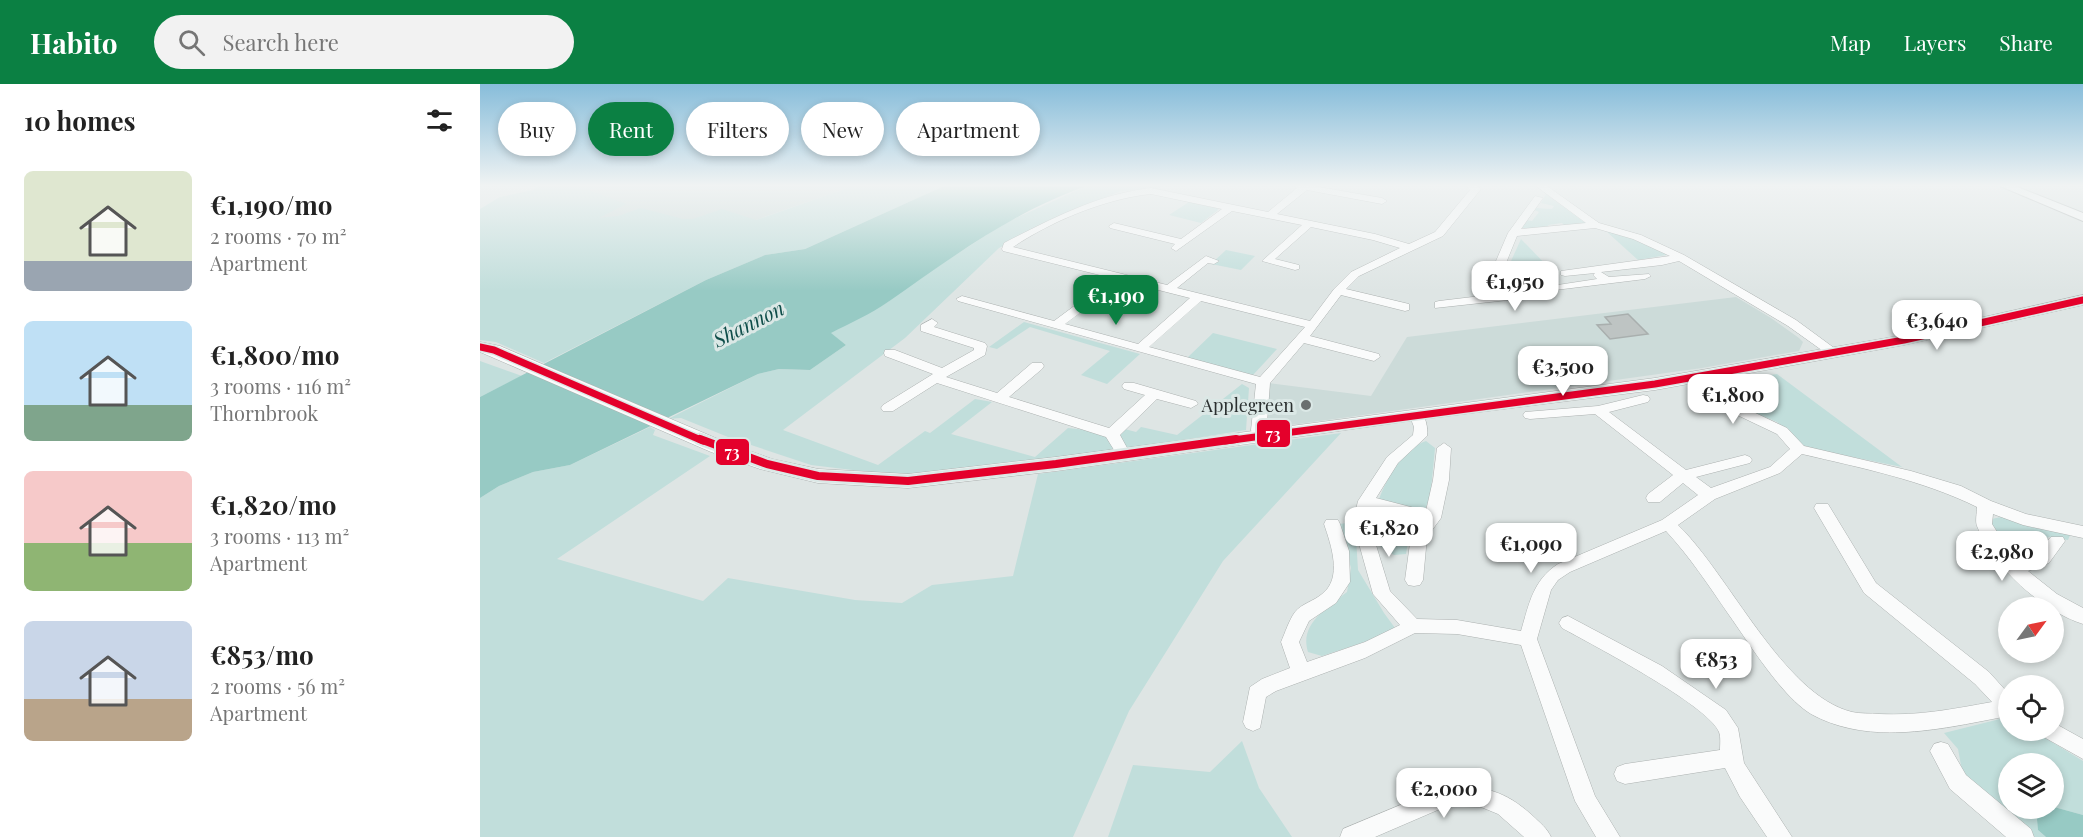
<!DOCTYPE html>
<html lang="en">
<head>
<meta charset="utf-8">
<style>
  :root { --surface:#fff; --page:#f2f2f2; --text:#222; --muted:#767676; --accent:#0b8043 }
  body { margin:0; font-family:"Playfair Display",serif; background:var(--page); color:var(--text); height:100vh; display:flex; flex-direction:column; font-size:22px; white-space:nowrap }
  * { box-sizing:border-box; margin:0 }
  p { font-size:20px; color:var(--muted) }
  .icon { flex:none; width:33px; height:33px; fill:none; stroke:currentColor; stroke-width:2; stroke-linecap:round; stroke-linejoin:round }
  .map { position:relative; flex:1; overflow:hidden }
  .panel { display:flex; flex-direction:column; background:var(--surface); width:480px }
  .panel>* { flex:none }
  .banner { position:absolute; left:18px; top:18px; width:570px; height:54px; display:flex; gap:12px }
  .needle { width:39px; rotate:57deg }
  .controls { position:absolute; left:1518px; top:513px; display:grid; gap:12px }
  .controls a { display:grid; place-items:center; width:66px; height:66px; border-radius:50%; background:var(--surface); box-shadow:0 3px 9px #0003; font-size:30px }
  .price { position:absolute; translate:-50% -51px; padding:0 14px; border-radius:12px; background:#fff; color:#222; font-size:20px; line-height:39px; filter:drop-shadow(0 2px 3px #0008) }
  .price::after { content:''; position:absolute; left:50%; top:36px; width:18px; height:14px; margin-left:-9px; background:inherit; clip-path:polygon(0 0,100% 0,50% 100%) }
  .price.selected { background:var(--accent); color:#fff }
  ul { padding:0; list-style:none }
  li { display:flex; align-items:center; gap:18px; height:150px; padding:0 24px }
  li span { display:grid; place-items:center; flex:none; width:168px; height:120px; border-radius:9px; color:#555 }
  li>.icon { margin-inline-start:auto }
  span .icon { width:72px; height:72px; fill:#fffc; stroke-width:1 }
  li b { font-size:26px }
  h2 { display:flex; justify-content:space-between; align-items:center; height:72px; padding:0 24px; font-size:26px }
  .tag { padding:0 21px; border-radius:27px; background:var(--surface); box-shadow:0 3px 9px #0003; font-size:21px; line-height:54px }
  .tag.selected { background:var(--accent); color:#fff }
  header { display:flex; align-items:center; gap:36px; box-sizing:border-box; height:84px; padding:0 30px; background:var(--accent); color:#fff }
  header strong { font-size:28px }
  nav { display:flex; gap:33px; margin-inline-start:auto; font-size:21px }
  .search { width:420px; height:54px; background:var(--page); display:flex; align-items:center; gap:15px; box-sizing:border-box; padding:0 21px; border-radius:33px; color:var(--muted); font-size:22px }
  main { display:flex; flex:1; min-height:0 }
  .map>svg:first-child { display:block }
</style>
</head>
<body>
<header>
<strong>Habito</strong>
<div class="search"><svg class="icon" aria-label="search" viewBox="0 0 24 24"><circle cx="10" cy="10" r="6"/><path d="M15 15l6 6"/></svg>Search here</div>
<nav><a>Map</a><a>Layers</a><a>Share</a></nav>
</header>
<main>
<section class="panel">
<h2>10 homes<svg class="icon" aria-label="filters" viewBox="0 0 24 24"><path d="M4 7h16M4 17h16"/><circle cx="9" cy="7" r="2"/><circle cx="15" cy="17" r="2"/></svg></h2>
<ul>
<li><span style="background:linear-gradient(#dfe7d0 75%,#9aa5b1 0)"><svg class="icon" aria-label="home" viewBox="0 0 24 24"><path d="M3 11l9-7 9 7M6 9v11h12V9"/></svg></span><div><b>€1,190/mo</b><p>2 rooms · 70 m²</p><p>Apartment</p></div></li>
<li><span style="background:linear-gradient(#bfe0f5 70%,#7fa58c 0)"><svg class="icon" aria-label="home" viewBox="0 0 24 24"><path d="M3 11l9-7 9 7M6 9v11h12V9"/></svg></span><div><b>€1,800/mo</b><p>3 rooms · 116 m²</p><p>Thornbrook</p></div></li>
<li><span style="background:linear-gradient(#f6c9c9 60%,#8fb573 0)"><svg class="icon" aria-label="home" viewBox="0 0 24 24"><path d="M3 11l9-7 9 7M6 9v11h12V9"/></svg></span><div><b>€1,820/mo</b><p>3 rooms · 113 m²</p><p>Apartment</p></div></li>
<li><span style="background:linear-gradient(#c9d6e8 65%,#b9a48a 0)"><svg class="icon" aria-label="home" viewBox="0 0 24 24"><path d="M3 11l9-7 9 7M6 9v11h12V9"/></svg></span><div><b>€853/mo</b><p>2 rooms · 56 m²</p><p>Apartment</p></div></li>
</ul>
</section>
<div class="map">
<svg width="1603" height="753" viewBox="0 0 1603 753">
  <rect width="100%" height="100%" fill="#dee5e4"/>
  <!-- built -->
  <path fill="#ccdbd9" d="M82,102H373L233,151L77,144Z
    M1256,213L1291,234L1319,254L1323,258L1319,267L1222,284L811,341H797L789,338L787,330L788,299L891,312L927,253Z"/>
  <!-- green -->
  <path fill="#c1dedb" d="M58,102H119L109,106L146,120L119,134L138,132L161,124L203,135H213L242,125L276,136L373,102H464L325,165L285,171L226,196L64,279L16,258L0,256V125L20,113L53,106Z
    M607,102H683L677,105L641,107L576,134L519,164L425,254L303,346L398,381L445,347L450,349L495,315L512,318L471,350L555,373L588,344L635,349L641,344L656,348L661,343L697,351L762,300L769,304L766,346L648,365L422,392L331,381L253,355L201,334L188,335L278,290L299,285L330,286L366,261L350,249L408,218L423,205L525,139Z
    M1066,110L1107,140L1085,142L1082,139L1068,141L1070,144H1043L1042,142L1046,136L1052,137L1059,128L1054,126L1056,124L1072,125L1074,122L1061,119Z
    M709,118L737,124L738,126L721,139L689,131Z
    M1126,147L1146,152L1187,169L1186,171L1158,176Z
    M1041,155L1072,187L1045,191L1057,207L1024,212L1017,208Z
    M746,166L775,172L761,186L731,180Z
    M544,238L660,270L627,300L601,291L630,267L550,243L517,265L509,263Z
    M733,249L797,265L773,291L707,274Z
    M0,277L42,292L0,313Z
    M1297,290L1422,383L1323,363L1297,338L1243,316L1235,299Z
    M170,343L175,346L173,351L230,372L77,475L223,517L248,494L375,516L422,519L452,501L533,492L558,390L861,349L743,477L649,627L593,753H0V414L19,402L53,388L90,381Z
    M946,357L955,364L950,416L929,452L926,470L914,471L897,460C896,450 894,437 896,427C900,404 922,364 946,357Z
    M1521,433L1590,451L1588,456L1568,453L1552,469L1540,476L1527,471L1507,436Z
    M875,438L878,486L904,529L915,544L909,550L842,572L828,568C819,540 847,524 867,508L871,484L859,440Z
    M1528,633V646L1554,647L1603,677V731L1574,723V680H1528V724L1556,725L1558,746L1566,753H1555L1483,692L1478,665L1464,649Z
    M762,657L779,704L812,753H628L653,681L730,688Z"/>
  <!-- water -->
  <path fill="#97cac4" d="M464,102H607C534,127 471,174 408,218C391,230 370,239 351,249L366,261L330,286L299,285L278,290L90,381L53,388L19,402L0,414V313L226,196L285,171L325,165Z
    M1574,723L1603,731V753H1566L1558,746L1556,725Z"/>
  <!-- building -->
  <path fill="#bec4c3" stroke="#a9afae" stroke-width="1.5" d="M1148,230L1168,250L1130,255L1117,241L1131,240L1125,233Z"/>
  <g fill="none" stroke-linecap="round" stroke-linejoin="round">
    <!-- minor casing -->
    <g stroke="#acb1b0" stroke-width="1">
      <path id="minor" d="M815,102H833L902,114L907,117L902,120L827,106L797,130L895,150L929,160L955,148L990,106L987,102H997L1001,105L963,152L879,192L866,205L929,220V226L925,227L861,211L830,252L899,270L900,273L894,277L824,259L790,299L786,352L784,355H774L771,346L776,300L478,217L476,215L482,212L574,237L632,194L523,167L522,165L524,159C571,135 618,110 671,104L788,128L817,104ZM671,110L742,125L701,155L634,139L629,142L630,144L695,160L691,164L696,167L752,127L822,141L782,177L815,186L819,185V181L795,175L831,143L893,156L920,164L871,188L854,205L830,237L697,204L728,179L734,180L739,177L726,172L687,201L533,163C572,137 624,115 671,110ZM643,197L710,214L658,260L585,240ZM721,217L825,243L780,293L669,263Z
        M1056,102H1067L1119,139L1161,151L1204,171L1316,236L1361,269L1360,272H1350L1308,242L1199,177L1182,181L1121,188L1129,193L1169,190L1171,192L1165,195L1067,207V203L1071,202L1117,195L1113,191L1115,189L1085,192L1081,191V187L1190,172L1153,155L1115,144L1037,152L1013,211L1061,207L1067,210L1065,212L955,224V218L959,217L1001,212L1028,149L1055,112L1063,114L1041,145L1106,139Z
        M452,235L458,239L454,243L505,259L507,262L505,271L466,293L517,309L552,279H562L564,282L562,285L529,313L629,344L665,311L644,305L642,302L644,299H654L716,317L718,320L711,324L677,315L640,351L651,371L644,376L639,374L626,353L457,299L413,327H403L401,324L403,321L453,290L405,272L404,269L405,266H415L462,284L494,266V264L441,247V241Z
        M1208,290L1244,314L1307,344L1324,362L1431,387L1481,402L1511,417L1546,430L1603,442V454L1543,441L1513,430L1512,440L1535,476L1552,473L1571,453H1583L1585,457L1569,479L1548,487L1577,510L1603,524V540C1562,527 1513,483 1497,442C1495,437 1497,429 1497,423C1442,396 1382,384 1322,370L1300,389L1235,415L1198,441C1249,490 1303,611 1372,628C1380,630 1391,629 1399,630C1439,632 1473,625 1512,618L1495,600L1384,509L1334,424L1336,420H1348L1396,499L1509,588L1528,609V632C1465,644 1391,663 1331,630C1302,613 1269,559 1249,531C1229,502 1210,473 1186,447L1090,488L1078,496L1071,506L1057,555L1115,712L1140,753H1116L1095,717L1041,561L977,550L935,549L885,574L796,607L786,613L780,644L773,647L766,644L763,638L770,603L782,595L810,584L801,558C805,549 809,536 815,528C821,520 834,517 842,510C863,494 851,461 844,440L846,436H858L860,440L869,467L870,498L856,519L829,537L819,558L827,578L885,558L920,541L893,510L873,438L878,417L907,373L933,351L934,343L929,330L931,327H941C946,335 948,343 947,352L918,379L896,414L946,427L953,396L957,364L964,359L971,364L969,396L961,434L947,453L943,496L940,501L934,502L928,501L925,496L931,452L942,437L892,424L889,438L910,507L937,535L977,536L1041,547C1049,520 1053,496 1078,480L1182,436L1218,411L1203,399L1180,418H1168L1166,414L1168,410L1193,391L1115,330L1050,335L1045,334L1043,331L1045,328L1118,322L1163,311L1168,312L1170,315L1168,318L1129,328L1206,386L1265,371L1270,373L1272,376L1270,379L1216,393L1231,404L1290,383L1310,365L1297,350L1234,320L1203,297L1201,294Z
        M1088,532L1182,582L1246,626L1258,644L1264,679L1312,753H1287L1260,713L1245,684L1145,700L1137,697L1134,690L1137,683L1145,680L1240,666C1240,661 1241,653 1239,648C1228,621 1111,560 1082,544L1079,539L1082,534Z
        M1574,639L1603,655V675L1562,652L1559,646H1574Z
        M1461,658L1468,660L1486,691L1551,745L1554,753H1526L1470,705L1450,667L1454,660Z
        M966,702C1005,703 1023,705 1053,732C1060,739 1067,744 1071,753H1044L1018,730L1001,723L967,722L895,753H860L863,745Z"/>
    </g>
    <!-- tertiary casing -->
    <g stroke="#acb1b0" stroke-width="2">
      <path id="tertiary" d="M1520,102H1535L1603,129V137Z"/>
    </g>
    <!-- secondary casing -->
    <g stroke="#acb1b0" stroke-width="1">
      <path id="secondary" d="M1603,211V221L1424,261L1175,306L936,336L576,387L428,404L338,399L280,385L231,368L0,268V258L20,262L245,358L292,375L338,385L428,390L576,373L1175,294L1424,251Z"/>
    </g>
    <!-- minor -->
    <use href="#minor" fill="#fafbfb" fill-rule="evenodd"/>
    <!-- tertiary -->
    <use href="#tertiary" fill="#fafbfb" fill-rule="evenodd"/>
    <!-- secondary -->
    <use href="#secondary" fill="#fafbfb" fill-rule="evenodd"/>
    <!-- bus-1-far1 casing -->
    <g stroke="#dbe8e6" stroke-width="10">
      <path id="bus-1-far1" d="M0,263L14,266L223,357
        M745,357L1175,300L1424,256L1603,216"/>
    </g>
    <!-- bus-1 casing -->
    <g stroke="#dbe8e6" stroke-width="13">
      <path id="bus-1" d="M220,355L287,380L338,392L428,397L576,380L756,355"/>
    </g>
    <!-- bus-1-far1 -->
    <use href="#bus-1-far1" stroke="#e4002b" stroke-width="7"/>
    <!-- bus-1 -->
    <use href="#bus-1" stroke="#e4002b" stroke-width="8"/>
  </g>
  <!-- sky -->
  <linearGradient id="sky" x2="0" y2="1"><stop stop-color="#87bdda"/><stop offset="0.49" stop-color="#f0f3f3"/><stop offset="1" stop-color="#f0f3f3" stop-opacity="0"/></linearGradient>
  <rect width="1603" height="207" fill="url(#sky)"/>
  <!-- markers -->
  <circle fill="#6a6f6f" stroke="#dbe8e6" stroke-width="2" cx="826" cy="321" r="6"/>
  <g text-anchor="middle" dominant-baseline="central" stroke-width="6" stroke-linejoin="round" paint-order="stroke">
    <!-- poi labels -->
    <g font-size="18" fill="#2b3030" stroke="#dbe8e6" text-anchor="end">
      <text x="814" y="321">Applegreen</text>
    </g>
    <!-- water labels -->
    <g font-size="20" font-style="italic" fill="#0e4d49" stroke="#dbe8e6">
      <text transform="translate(268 239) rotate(-27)">Shannon</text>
    </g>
  </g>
  <g stroke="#dbe8e6" stroke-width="2">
    <rect x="776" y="335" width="35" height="29" rx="6" fill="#e4002b"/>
    <rect x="235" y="354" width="35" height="28" rx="6" fill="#e4002b"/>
  </g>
  <g font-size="16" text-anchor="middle" font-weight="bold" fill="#fff">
    <text x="793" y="356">73</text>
    <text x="252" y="374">73</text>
  </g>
</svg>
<div class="controls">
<a><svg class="needle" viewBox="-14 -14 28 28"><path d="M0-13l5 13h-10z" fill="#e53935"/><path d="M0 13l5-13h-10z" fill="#767676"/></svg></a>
<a><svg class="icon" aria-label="locate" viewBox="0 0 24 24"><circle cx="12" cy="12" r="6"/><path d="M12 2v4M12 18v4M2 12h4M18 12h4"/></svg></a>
<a><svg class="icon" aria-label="layers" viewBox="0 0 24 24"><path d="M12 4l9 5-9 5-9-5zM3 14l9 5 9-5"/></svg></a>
</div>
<b class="price" style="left:1035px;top:228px">€1,950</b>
<b class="price selected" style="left:636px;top:242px">€1,190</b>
<b class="price" style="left:1457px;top:267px">€3,640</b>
<b class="price" style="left:1083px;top:313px">€3,500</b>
<b class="price" style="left:1253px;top:341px">€1,800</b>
<b class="price" style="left:909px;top:474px">€1,820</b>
<b class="price" style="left:1051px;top:490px">€1,090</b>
<b class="price" style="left:1522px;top:498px">€2,980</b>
<b class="price" style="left:1236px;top:606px">€853</b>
<b class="price" style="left:964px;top:735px">€2,000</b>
<div class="banner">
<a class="tag">Buy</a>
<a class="tag selected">Rent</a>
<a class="tag">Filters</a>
<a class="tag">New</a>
<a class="tag">Apartment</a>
</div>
</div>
</main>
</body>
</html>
